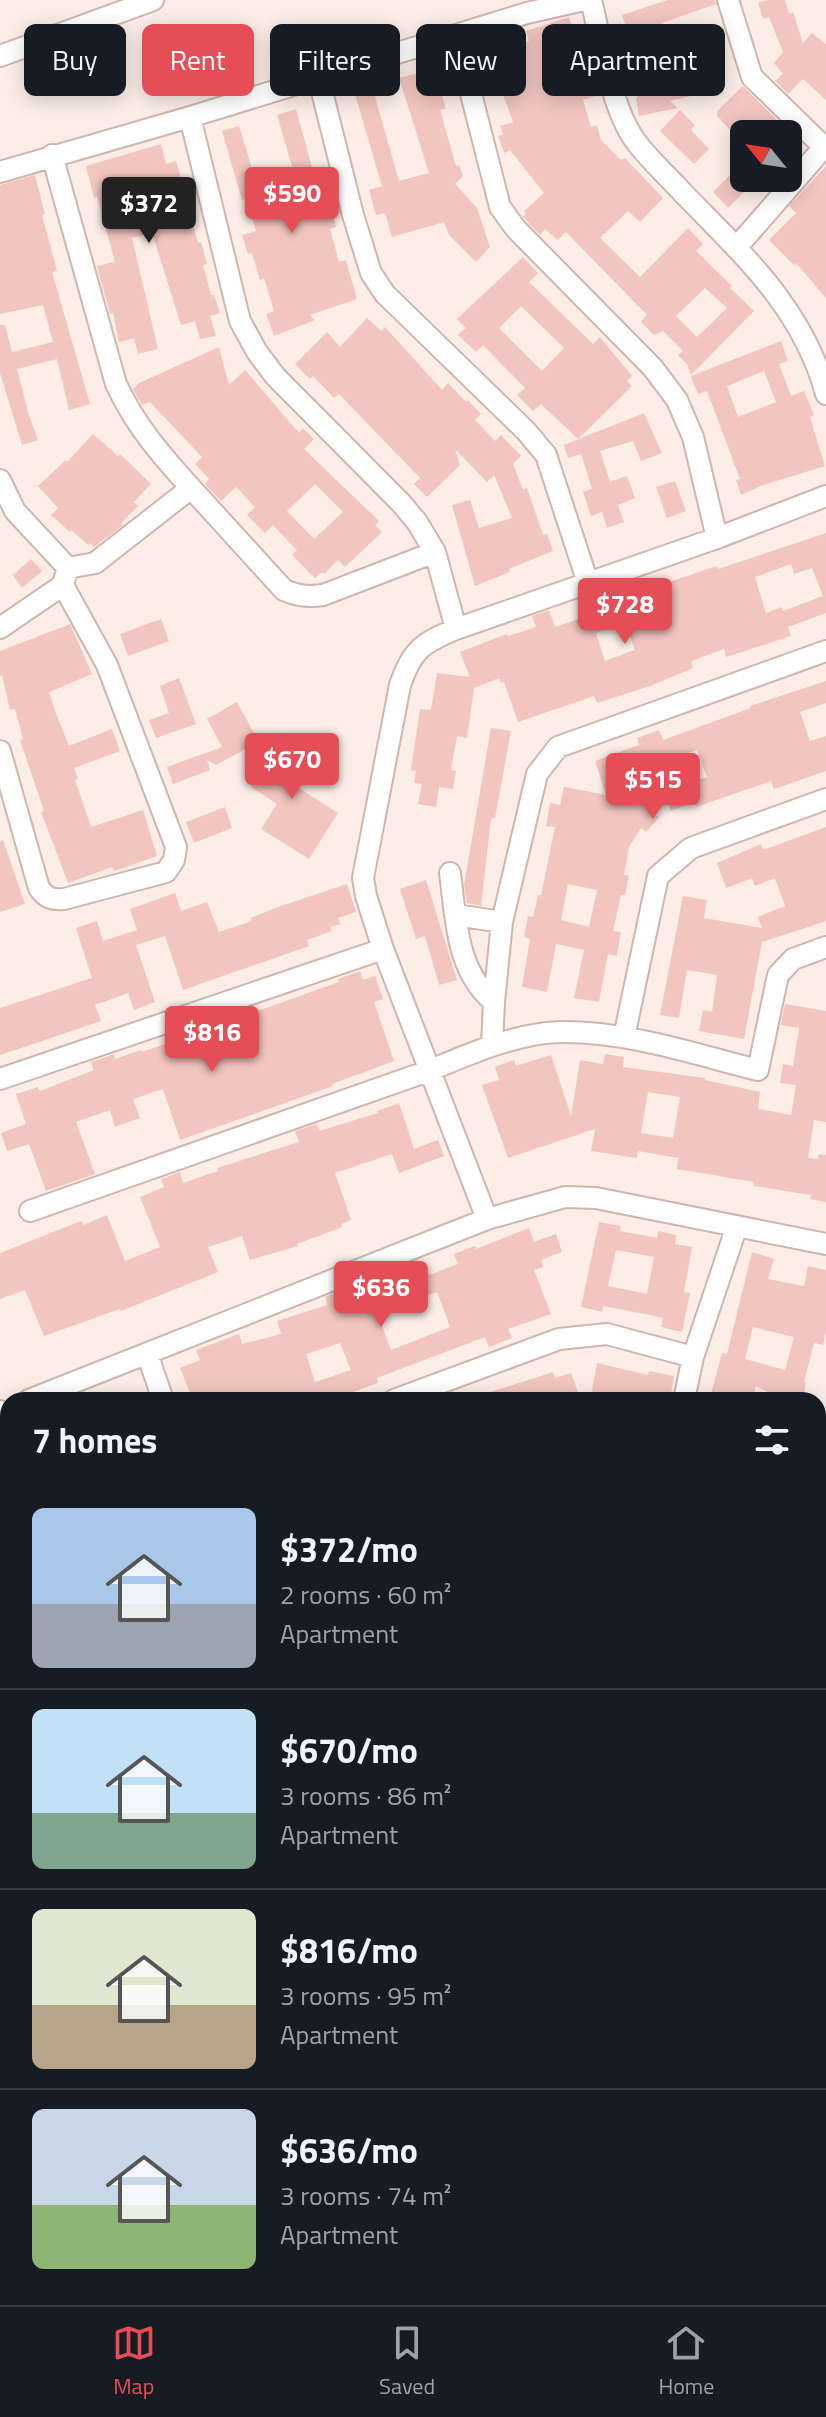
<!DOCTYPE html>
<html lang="en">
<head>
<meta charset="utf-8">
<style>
  :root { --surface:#171b24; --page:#242831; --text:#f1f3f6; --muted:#9ea1a6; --line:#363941; --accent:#e54e56 }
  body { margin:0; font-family:"Titillium Web",sans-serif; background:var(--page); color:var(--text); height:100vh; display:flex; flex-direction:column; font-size:30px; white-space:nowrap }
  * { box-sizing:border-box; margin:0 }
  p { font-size:26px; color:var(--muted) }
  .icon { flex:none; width:44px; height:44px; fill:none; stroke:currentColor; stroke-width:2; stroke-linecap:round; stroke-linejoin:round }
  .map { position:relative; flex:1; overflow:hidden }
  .drawer { position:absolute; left:0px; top:1392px; width:826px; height:914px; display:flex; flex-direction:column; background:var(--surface); border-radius:24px 24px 0 0; box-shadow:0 4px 20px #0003 }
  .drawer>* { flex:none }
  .guide { position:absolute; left:24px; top:24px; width:778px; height:72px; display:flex; gap:16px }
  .needle { width:52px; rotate:300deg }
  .buttons { position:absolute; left:730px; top:120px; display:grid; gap:16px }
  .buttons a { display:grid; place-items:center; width:72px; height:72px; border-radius:12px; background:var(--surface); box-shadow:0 4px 20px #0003; font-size:40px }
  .price { position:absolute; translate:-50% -68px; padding:0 18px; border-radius:8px; background:var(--accent); color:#fff; font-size:26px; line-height:52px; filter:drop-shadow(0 2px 4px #0008) }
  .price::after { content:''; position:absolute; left:50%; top:48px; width:24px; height:18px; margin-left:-12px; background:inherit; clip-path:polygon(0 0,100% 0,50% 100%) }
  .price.current { background:#222; color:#fff }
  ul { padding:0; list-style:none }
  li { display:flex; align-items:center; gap:24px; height:200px; padding:0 32px }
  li+li { border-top:2px solid var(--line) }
  li span { display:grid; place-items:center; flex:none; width:224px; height:160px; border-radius:12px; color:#555 }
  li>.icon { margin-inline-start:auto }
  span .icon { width:96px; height:96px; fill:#fffc; stroke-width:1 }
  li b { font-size:34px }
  h2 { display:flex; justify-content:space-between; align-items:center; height:96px; padding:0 32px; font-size:34px }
  .chip { padding:0 28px; border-radius:12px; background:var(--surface); box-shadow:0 4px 20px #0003; font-size:28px; line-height:72px }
  .chip.current { background:var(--accent); color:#fff }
  .dock { display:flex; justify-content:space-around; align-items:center; height:112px; border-top:2px solid var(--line); background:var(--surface); font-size:22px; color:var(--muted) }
  .dock a { display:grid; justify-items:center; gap:4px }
  .dock .current { color:var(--accent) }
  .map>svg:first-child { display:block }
</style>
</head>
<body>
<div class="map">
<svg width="826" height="2305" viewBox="0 0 826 2305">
  <rect width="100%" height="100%" fill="#fceee7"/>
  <!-- building -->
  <path fill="#f2c5bf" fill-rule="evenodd" d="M668,0H715L716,4L662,23L670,48L712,38L725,88L670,101L678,108L639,116L636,98L638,97L628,63H631L621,31L627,29L622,15Z
    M768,0H785L789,14L793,12L803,43L812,33L826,44V100L803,79L788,94L775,81L783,74L774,63L783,52L769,17L763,19L758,3Z
    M569,17L596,96L583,100L591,127L597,125L601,140L621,160L625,158L663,198L640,222L628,211L600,238L640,277L688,228L703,244L696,251L732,286L730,288L754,311L691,375L687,364L678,355L683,351L663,331L654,335L641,322L647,315L566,232L558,240L545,229L540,235L523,217L526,213L524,211L544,193L510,150L504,153L498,136L503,134L500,126L513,122L499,84L495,85L486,53L529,41L526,31ZM705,288L727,308L697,337L676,316Z
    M429,70L435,90L440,89L446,109L440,110L456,166L459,165L463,176L455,184L477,208L490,247L476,262L449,235L444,222L392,237L385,213L376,215L369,190L382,186L354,91L372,86L399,181L429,173L399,78Z
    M743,86L774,117L790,134H734L717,116V111Z
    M296,109L316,182L325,179L336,227L330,229L339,262L346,260L357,299L310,315L315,320L274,336L266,314L274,311L264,278L260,280L252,253L248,254L242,235L256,231L246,199L242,200L222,131L239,126L261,198L298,187L277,115Z
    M680,110L695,125L691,130L709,149L694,164L660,131Z
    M161,144L166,164L176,161L182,181L171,184L180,217L190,214L198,243L201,242L207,264L203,265L211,295H214L220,313L210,316L216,336L200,339L195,321L181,325L152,233L132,238L158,349L138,354L134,338L119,342L113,313L110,314L97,266L115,262L97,197L94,198L86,166Z
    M744,161V178H758L728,208L713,192Z
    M826,166V298L796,263L794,265L769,240L796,213L789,206Z
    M35,175L45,214L42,215L57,271L52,272L90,404L69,410L57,359L17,369L28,412L38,440L22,445L0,373V325H5L12,352L53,342L43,305L0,314V185Z
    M523,257L538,273L529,282L593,344L600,337L632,376L627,381L632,386L578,439L541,404L533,411L517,395L525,388L483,345L476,352L458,335L466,328L457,319ZM521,306L564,348L542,371L499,328Z
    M367,318L381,331L385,327L442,390L448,383L466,402L468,400L481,414L475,420L495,441L501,435L521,456L513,464L523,490L527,488L543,535L547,534L553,551L509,569L510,572L475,586L452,505L470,500L479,528L512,518L494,475L487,482L455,449L460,465L427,497L414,484L420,478L339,394L334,398L313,376L310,379L295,364L327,332L340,347Z
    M781,341L788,361L779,364L791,396L804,391L814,415L810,417L825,466L763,485L741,495L736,480L740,479L707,391L698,394L691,376ZM764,371L776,402L738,417L727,386Z
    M219,347L229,385L245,370L299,433L303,428L314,439L304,449L379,521L375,525L382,532L345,567L338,560L324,574L322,572L315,578L292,555L297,550L273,525L265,533L247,515L255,507L236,487L221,501L205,484L209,479L195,464L202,457L150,402L142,405L135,393L133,389L139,383ZM315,484L343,512L314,539L287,511Z
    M644,413L662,453L641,461L633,441L600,451L610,482L627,476L635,498L618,505L624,522L607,528L602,512L591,516L583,492L592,489L581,454L568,458L564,445Z
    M93,434L118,456L120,454L151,484L134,502L138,506L121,523L123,525L94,547L90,543L88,545L71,530L70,532L51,515L58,508L38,486L66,460L67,462Z
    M675,481L686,511L667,518L656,487Z
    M826,533V613L788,627L791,636L726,657L724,649L691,661L693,668L650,686L597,703L594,696L518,722L504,682L501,683L499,678L474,688L467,738L457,736L451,770L456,771L453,789L439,787L436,807L418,804L422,784L414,783L416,771L411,770L420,709L431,710L437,673L470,677L460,652L507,634L508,636L536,627L532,616L549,610L555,627L620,605L618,597L644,587L662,580L663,584L717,566L718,569ZM791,564L794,574L812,568L823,596L783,611L782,607L766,613L755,577ZM626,623L635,650L605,661L596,633Z
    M31,559L42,571L22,588L13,575Z
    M161,619L169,641L128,656L120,634Z
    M70,624L92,674L49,692L55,711L69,746L112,729L120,751L74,768L78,779L75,780L91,827L143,810L157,856L114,871L112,867L68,883L41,812L44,811L20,740L23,739L15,709L10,710L2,675L0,676V651Z
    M179,678L196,724L156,738L149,720L169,713L160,686Z
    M826,681V703L800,712L810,741L826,736V771L774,789L771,781L696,807L695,802L671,811L657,771L618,785L659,817L646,832L641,828L629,847L624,875L629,876L625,895H621L613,931L621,932L617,956L608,954L599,1002L574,998L584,950L556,944L547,992L522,987L530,939L524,937L528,916L533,917L538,895H541L555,827L546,826L550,803L560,805L564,787L606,795L595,761L639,745L637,738L659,730L663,740L751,708L750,706ZM697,750L707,777L680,787L670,759ZM568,884L597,890L589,927L561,920Z
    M237,702L259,742L216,765L207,760L210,770L173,784L167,767L222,747L207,719Z
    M491,728L511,731L495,818H491L481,906L467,903L464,885Z
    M286,732L309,747L288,781L338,813L309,859L261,829L277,804L251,787Z
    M225,807L232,828L194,843L186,822Z
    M826,827V921L762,942L744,1039L699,1031L703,1010L712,1012L717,975L687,970L679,1018L660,1015L683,896L707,900L704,918L762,928L758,917L785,906L775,878L755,886L752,878L726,888L717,863L761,844L763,850Z
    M3,840L25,904L0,912V841Z
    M426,880L457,980L439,985L425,936L416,939L400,889Z
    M347,884L356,912L338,918L340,924L330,927L332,931L307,940L309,946L183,990L165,936L136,945L155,1002L134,1010L128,993L95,1005L101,1021L0,1055V1008L92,978L76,928L97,921L103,941L137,930L130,909L175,893L181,911L207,902L219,932L252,921L251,918L275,908Z
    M360,971L363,980L375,976L383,999L374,1002L394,1061L332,1084L333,1086L180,1140L163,1089L133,1099L140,1118L115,1127L110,1110L76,1122L95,1174L46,1191L29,1144L7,1151L1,1133L26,1124L16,1094L38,1087L40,1091L94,1070L91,1062L114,1054L115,1059L141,1050L142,1052L339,982L338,979Z
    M785,1004L826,1011V1122L814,1120L808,1158L818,1159L819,1154L826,1155V1202L810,1199L811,1195L754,1186V1182L677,1169L678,1158L638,1151L637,1158L591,1151L595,1129L508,1158L482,1085L499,1080L495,1067L514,1060L516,1066L551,1055L571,1116L580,1060L603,1064L605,1054L624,1057L623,1067L705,1078V1080L760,1092L758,1109L791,1115L796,1085L780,1083L783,1064L793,1066L799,1028L781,1025ZM648,1092L680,1097L673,1138L641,1133Z
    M399,1103L414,1149L438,1140L444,1156L399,1173L392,1154L335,1173L351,1220L341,1224L342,1227L297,1244L298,1246L250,1260L242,1236L208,1247L218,1272L121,1311L120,1309L44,1336L25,1290L0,1299V1253L81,1221L83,1225L107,1215L125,1261L160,1247L140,1197L164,1187L161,1179L180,1172L183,1183L218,1171L217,1168L299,1142L295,1131L317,1124L319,1131L378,1113L377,1111Z
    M599,1222L621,1226L620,1231L657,1238L658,1231L676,1235L675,1244L692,1247L684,1292L690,1293L682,1332L661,1327L663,1318L645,1314L603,1306L602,1312L581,1307ZM616,1250L654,1257L647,1294L608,1286Z
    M529,1228L534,1242L556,1234L562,1252L541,1260L543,1267L534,1270L551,1314L508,1329L512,1338L489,1347L485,1337L377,1378L378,1383L331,1400H193L180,1368L200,1360L196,1350L239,1334L242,1344L281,1334L277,1321L327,1305L325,1297L363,1282L368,1298L458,1264L454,1254L475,1246L476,1249ZM437,1292L450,1327L391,1350L378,1315ZM340,1343L351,1370L315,1382L306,1354Z
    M752,1252L774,1259L768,1279L804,1286L808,1266L826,1270V1332L823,1345L814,1343L804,1382H806L803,1400H783L756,1386L752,1400L710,1398L722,1353L727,1354ZM753,1327L794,1337L785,1370L745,1359Z
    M597,1363L648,1375L649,1371L674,1376L670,1400H590Z
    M553,1372L555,1378L571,1373L581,1400H476L475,1397Z"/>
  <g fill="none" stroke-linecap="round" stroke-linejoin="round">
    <!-- minor casing -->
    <g stroke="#d0b5af" stroke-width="24">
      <path id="minor" d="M591,0C601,40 611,106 634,139C648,159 667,175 683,193C743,255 803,308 826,394
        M728,0L752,77L826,149
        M456,35L500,207L516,229L653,368L677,400L693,437L717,538
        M0,56L153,0
        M318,76L353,215L371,273L385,294L526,431L546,455L588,583
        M190,117L240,321L257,352L275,376L401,503L417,522L435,552
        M0,172L190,117L527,13L584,0
        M736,248L824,147
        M0,480L15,511L68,568L95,563L191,488C161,455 135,425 116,384L52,155
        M191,488L284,590C298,596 308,597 323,595L435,552L456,629
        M0,628L63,585L66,574
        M0,751L39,888C46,898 52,900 64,899L166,872L174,860L176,847L107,665L63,585
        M450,873C456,918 456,971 494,1002
        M456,915L502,922
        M624,1037L658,876L691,848L826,799
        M492,1045L494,1002L502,922L537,774L558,747L826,651
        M0,1079L383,949
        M30,1211L431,1070C469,1054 517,1033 560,1032C627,1031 694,1054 758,1070L778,975L793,959L826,947
        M487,1219L383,949L366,896L363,878L400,685C412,650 422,643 456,629L717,538L826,496
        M147,1353L163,1400
        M29,1400L487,1219L565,1197L596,1198L826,1244
        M394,1400L559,1339L607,1334L693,1357
        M684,1400L693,1357L737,1226
        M0,1411L8,1432
        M818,1613L826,1573
        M818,1845L826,1846
        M0,1889L8,1909
        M0,2197L8,2193
        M818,2247L826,2246
        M0,2267L8,2290
        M161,2298L164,2305
        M304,2298L306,2305
        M644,2298L667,2305
        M450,2305L453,2298
        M597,2305V2298"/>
    </g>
    <!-- minor -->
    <use href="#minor" stroke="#fff" stroke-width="20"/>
  </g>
</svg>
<div class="buttons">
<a><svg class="needle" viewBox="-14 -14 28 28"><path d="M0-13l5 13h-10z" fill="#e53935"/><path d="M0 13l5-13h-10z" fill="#9ea1a6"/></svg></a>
</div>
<b class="price" style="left:292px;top:235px">$590</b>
<b class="price current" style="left:149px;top:245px">$372</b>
<b class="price" style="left:625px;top:646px">$728</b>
<b class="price" style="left:292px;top:801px">$670</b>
<b class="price" style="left:653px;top:821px">$515</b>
<b class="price" style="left:212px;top:1074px">$816</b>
<b class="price" style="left:381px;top:1329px">$636</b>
<div class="guide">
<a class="chip">Buy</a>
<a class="chip current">Rent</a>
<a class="chip">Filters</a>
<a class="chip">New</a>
<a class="chip">Apartment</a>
</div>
<section class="drawer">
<h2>7 homes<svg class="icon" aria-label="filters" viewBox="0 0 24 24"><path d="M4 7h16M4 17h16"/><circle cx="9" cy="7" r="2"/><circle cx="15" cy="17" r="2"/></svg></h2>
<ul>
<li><span style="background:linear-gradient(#a9c7e8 60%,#9aa5b1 0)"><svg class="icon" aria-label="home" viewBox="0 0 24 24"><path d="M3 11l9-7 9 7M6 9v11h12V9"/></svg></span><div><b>$372/mo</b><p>2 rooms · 60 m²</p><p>Apartment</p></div></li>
<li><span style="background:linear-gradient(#bfe0f5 65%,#7fa58c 0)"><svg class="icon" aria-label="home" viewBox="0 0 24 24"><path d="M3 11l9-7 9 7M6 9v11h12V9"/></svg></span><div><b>$670/mo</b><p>3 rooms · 86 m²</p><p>Apartment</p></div></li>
<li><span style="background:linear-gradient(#dfe7d0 60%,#b9a48a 0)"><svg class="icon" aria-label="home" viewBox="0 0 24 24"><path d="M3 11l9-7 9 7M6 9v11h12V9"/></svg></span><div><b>$816/mo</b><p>3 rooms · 95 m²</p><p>Apartment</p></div></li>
<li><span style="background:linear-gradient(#c9d6e8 60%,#8fb573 0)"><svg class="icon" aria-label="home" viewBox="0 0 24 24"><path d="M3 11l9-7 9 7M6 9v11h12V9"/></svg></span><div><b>$636/mo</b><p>3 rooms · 74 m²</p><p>Apartment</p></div></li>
</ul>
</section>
</div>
<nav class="dock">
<a class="current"><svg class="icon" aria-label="map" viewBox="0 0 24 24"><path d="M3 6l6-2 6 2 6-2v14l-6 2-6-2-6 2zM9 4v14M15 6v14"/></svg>Map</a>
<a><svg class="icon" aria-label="saved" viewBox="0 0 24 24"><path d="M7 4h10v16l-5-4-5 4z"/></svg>Saved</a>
<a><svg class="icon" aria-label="home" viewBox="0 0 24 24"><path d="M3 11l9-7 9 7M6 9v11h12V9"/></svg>Home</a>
</nav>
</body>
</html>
